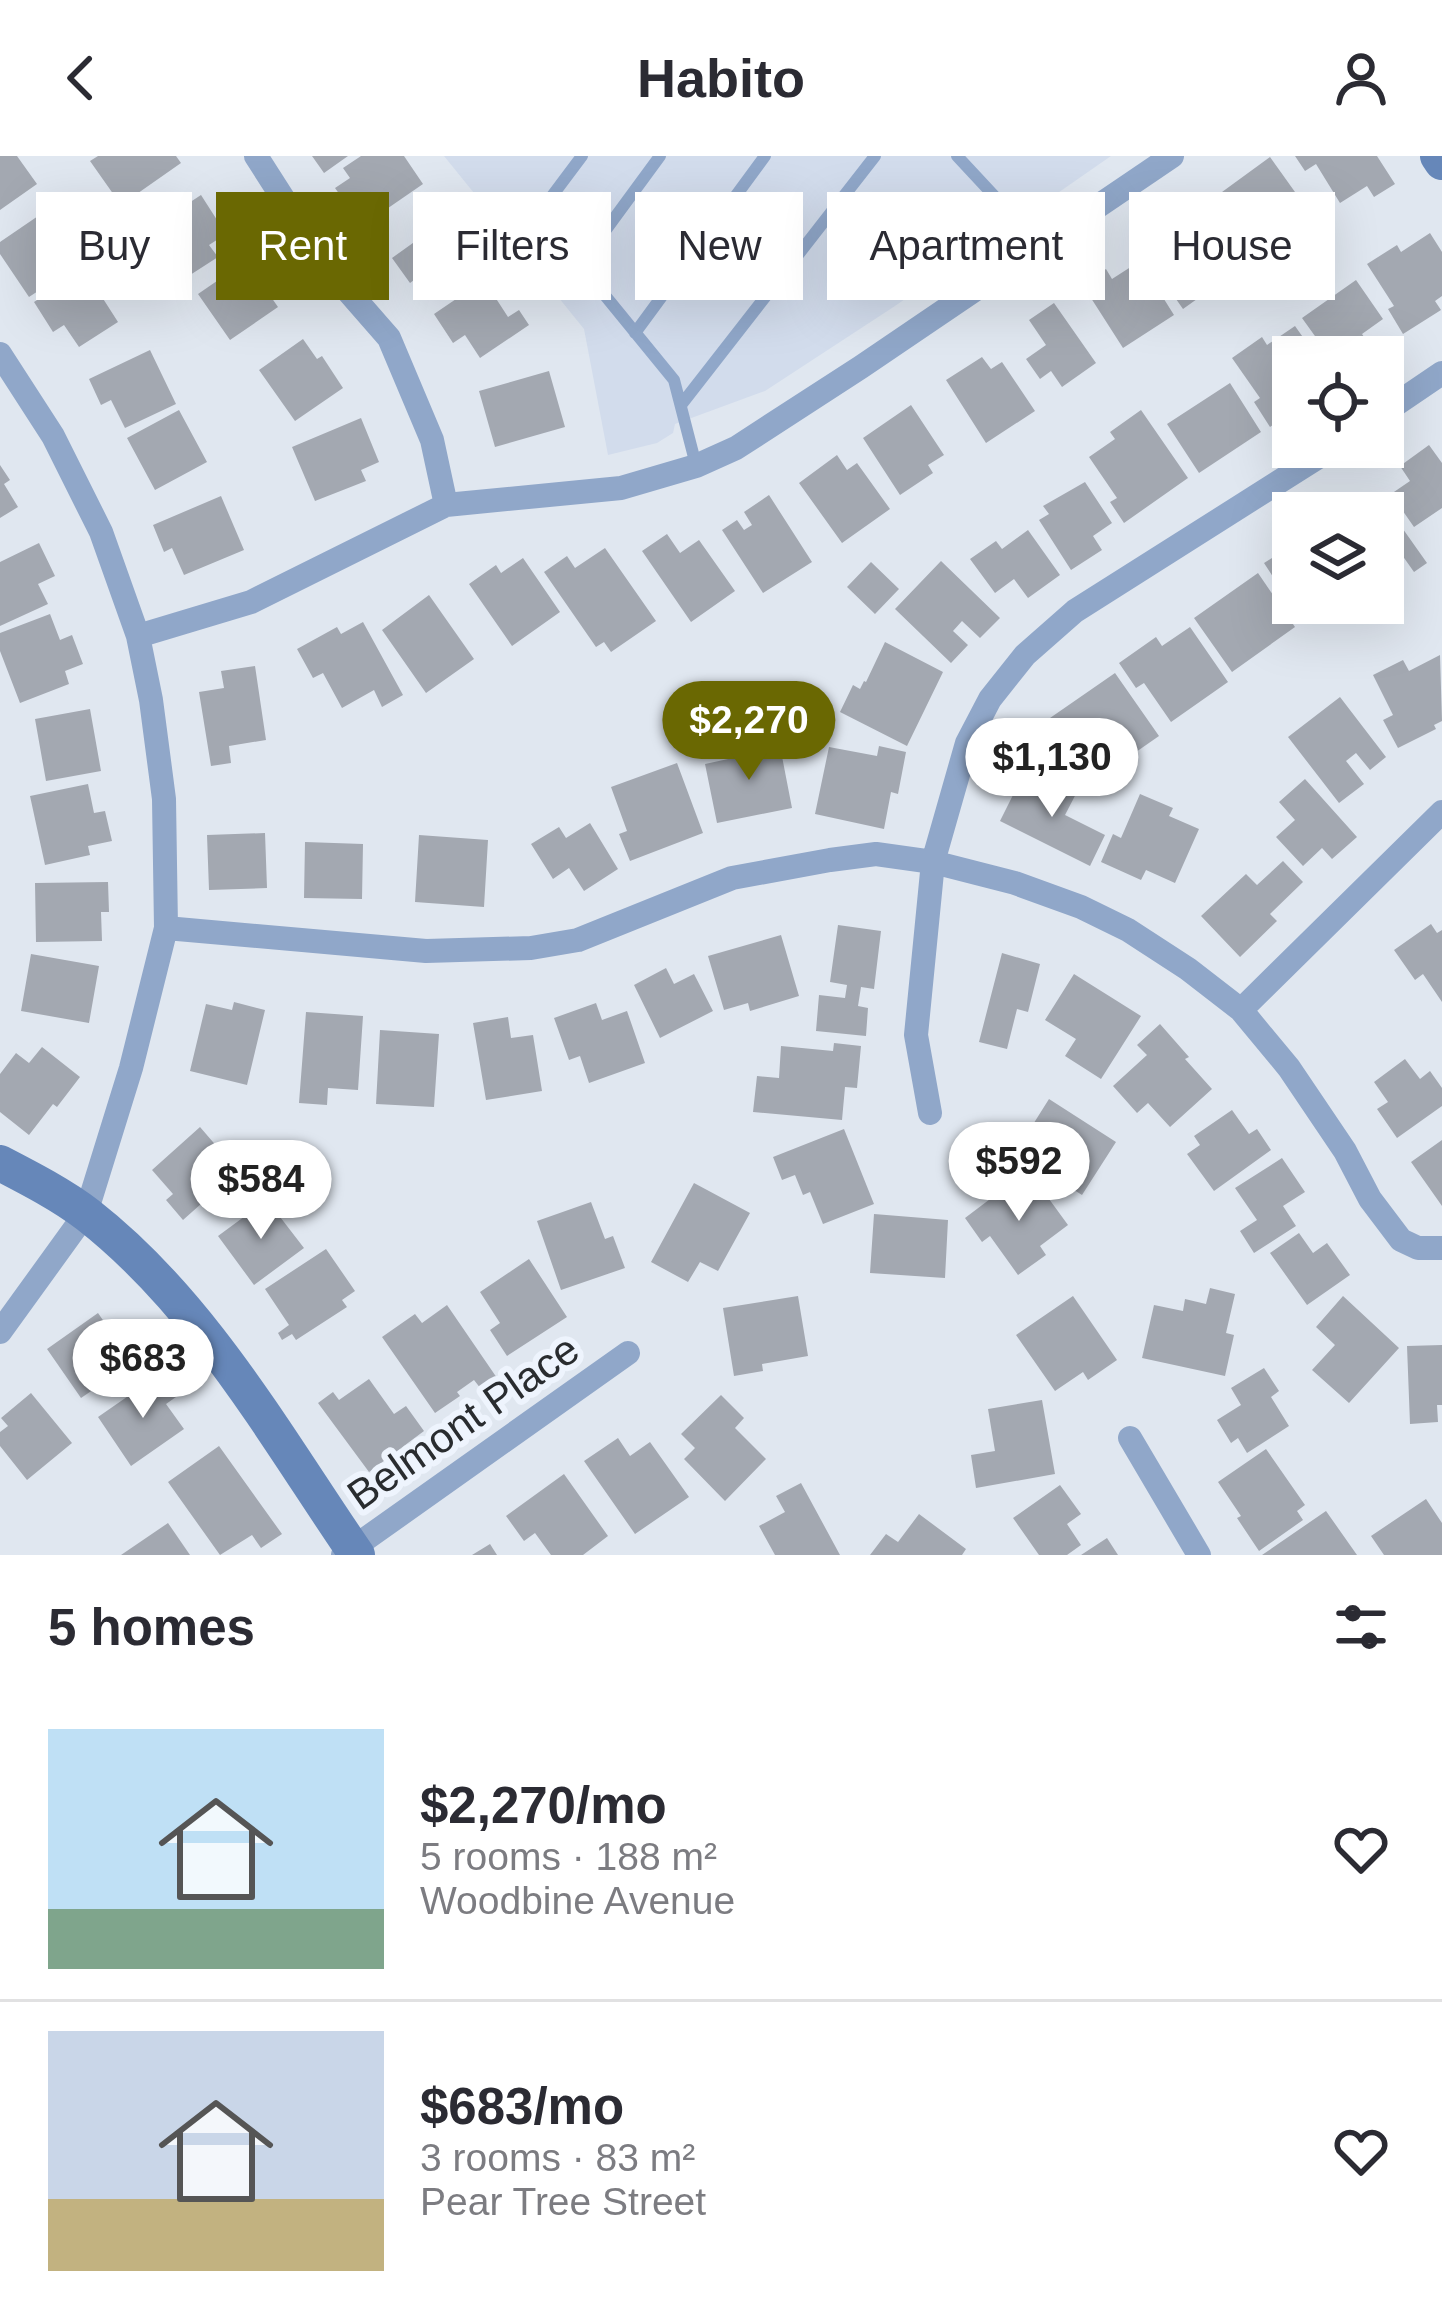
<!DOCTYPE html>
<html lang="en">
<head>
<meta charset="utf-8">
<style>
  :root { --surface:#fff; --page:#f7f7f7; --text:#2b2b33; --muted:#7c7c81; --line:#e1e1e2; --accent:#6a6802 }
  body { margin:0; font-family:Helvetica,sans-serif; background:var(--page); color:var(--text); height:100vh; display:flex; flex-direction:column; font-size:45px; white-space:nowrap }
  * { box-sizing:border-box; margin:0 }
  p { font-size:39px; color:var(--muted) }
  .icon { flex:none; width:66px; height:66px; fill:none; stroke:currentColor; stroke-width:2; stroke-linecap:round; stroke-linejoin:round }
  .map { position:relative; height:1399px; overflow:hidden }
  .side { display:flex; flex-direction:column; background:var(--surface); flex:1 }
  .side>* { flex:none }
  .top-card { position:absolute; left:36px; top:36px; width:1371px; height:108px; display:flex; gap:24px }
  .fabs { position:absolute; left:1272px; top:180px; display:grid; gap:24px }
  .fabs a { display:grid; place-items:center; width:132px; height:132px; border-radius:0px; background:var(--surface); box-shadow:0 12px 48px #0002; font-size:60px }
  .price { position:absolute; translate:-50% -102px; padding:0 27px; border-radius:42px; background:#fff; color:#222; font-size:39px; line-height:78px; filter:drop-shadow(0 3px 6px #0008) }
  .price::after { content:''; position:absolute; left:50%; top:72px; width:36px; height:27px; margin-left:-18px; background:inherit; clip-path:polygon(0 0,100% 0,50% 100%) }
  .price.active { background:var(--accent); color:#fff }
  ul { padding:0; list-style:none }
  li { display:flex; align-items:center; gap:36px; height:300px; padding:0 48px }
  li+li { border-top:3px solid var(--line) }
  li span { display:grid; place-items:center; flex:none; width:336px; height:240px; border-radius:0px; color:#555 }
  li>.icon { margin-inline-start:auto }
  span .icon { width:144px; height:144px; fill:#fffc; stroke-width:1 }
  li b { font-size:51px }
  h2 { display:flex; justify-content:space-between; align-items:center; height:144px; padding:0 48px; font-size:51px }
  .pill { padding:0 42px; border-radius:0px; background:var(--surface); box-shadow:0 12px 48px #0002; font-size:42px; line-height:108px }
  .pill.active { background:var(--accent); color:#fff }
  header { display:flex; justify-content:space-between; align-items:center; height:156px; padding:0 48px; background:var(--surface); font-size:54px; font-weight:700 }
  .map>svg:first-child { display:block }
</style>
</head>
<body>
<header><svg class="icon" aria-label="back" viewBox="0 0 24 24"><path d="M15 5l-7 7 7 7"/></svg>Habito<svg class="icon" aria-label="person" viewBox="0 0 24 24"><circle cx="12" cy="8" r="4"/><path d="M4 21q1-7 8-7t8 7"/></svg></header>
<div class="map">
<svg width="1442" height="1399" viewBox="0 0 1442 1399">
  <rect width="100%" height="100%" fill="#e0e7f0"/>
  <!-- built -->
  <path fill="#d2dcec" d="M444,0H1111L895,150L765,235L675,268L673,277L657,287L608,299L584,173Z"/>
  <!-- building -->
  <path fill="#a3a8b1" d="M0,0H17L37,28L0,54Z
    M98,0H176L181,7L121,49L90,5Z
    M312,0H348L324,17Z
    M361,0H404L423,28L362,70L335,32L350,22L343,12Z
    M1295,0H1377L1395,28L1374,41L1367,30L1340,47L1316,8L1305,15Z
    M1270,1L1305,50L1264,79L1250,59L1242,65L1222,36Z
    M201,39L226,78L209,89L218,101L173,130L140,79Z
    M1188,57L1232,118L1183,153L1150,106L1162,98L1152,84Z
    M41,58L53,76L72,63L86,84L67,97L76,110L29,141L0,98V86Z
    M452,59L487,108L439,143L422,118L410,127L392,102Z
    M1430,77L1442,96V140L1435,145L1441,154L1403,178L1388,153L1394,150L1367,108L1397,89L1401,96Z
    M246,105L278,151L230,184L198,138Z
    M1140,105L1174,159L1123,192L1082,128L1106,113L1112,123Z
    M84,113L118,166L79,191L64,169L53,176L34,146Z
    M484,124L508,161L519,154L529,169L480,202L465,179L453,187L434,158Z
    M1356,124L1383,163L1362,178L1378,201H1330L1302,162Z
    M1054,147L1096,207L1062,231L1051,215L1040,223L1026,203L1046,189L1029,164Z
    M1295,170L1317,201H1293V255L1270,271L1254,246L1260,242L1232,202L1262,181L1267,189Z
    M303,183L317,203L322,200L343,232L295,265L259,214Z
    M150,194L176,248L125,272L111,244L101,249L89,223Z
    M982,201L991,213L1002,206L1035,255L986,287L946,224Z
    M549,215L565,271L495,291L479,235Z
    M1230,227L1261,276L1199,317L1167,268Z
    M911,249L944,299L928,309L933,317L900,339L863,282Z
    M179,254L207,306L155,334L127,282Z
    M1141,254L1188,322L1124,367L1110,346L1117,342L1089,301L1115,283L1110,276Z
    M361,262L379,306L361,314L366,325L315,345L292,291Z
    M1429,289L1442,307V352L1414,371L1391,338L1410,325L1400,310Z
    M837,299L847,314L857,307L890,353L842,387L799,327Z
    M0,309L10,324L4,328L18,351L0,362Z
    M1085,326L1112,367L1093,380L1102,394L1071,414L1039,364L1049,358L1043,350Z
    M769,339L812,406L763,437L722,374L737,364L744,374L752,369L744,356Z
    M221,340L244,394L184,419L172,392L164,396L153,369Z
    M1349,341L1361,357H1327Z
    M1398,366L1427,407L1414,416L1402,399L1388,408L1383,401V376Z
    M1028,374L1060,419L1028,442L1014,423L995,437L970,403L996,385L1002,393Z
    M667,378L680,397L699,384L735,435L691,466L642,395Z
    M39,387L55,420L38,428L48,448L0,470V406Z
    M605,392L656,465L611,496L604,486L596,491L544,416L567,400L575,412Z
    M1288,392L1293,399V447H1333L1303,467L1264,407Z
    M523,402L560,456L512,490L469,428L496,409L501,417Z
    M941,405L1000,462L980,482L962,465L953,475L968,489L951,507L895,453Z
    M871,406L899,433L875,458L847,431Z
    M1258,417L1295,471L1232,516L1194,462Z
    M429,439L474,503L426,537L382,474Z
    M50,458L60,484L72,479L83,508L65,515L69,528L20,547L0,495V477Z
    M363,466L403,539L382,551L374,534L342,552L323,517L313,522L297,493L337,471L341,478Z
    M1190,471L1228,526L1171,566L1144,527L1136,532L1119,507L1156,481L1162,490Z
    M885,486L943,516L907,590L840,556L853,529L860,533L864,525L866,526Z
    M1440,499L1442,565L1434,569L1436,573L1398,592L1383,564L1393,559L1373,519L1403,504L1409,515Z
    M255,510L266,584L229,590L231,607L211,610L199,536L224,532L221,515Z
    M1115,517L1159,580L1136,596L1128,584L1086,613L1050,562Z
    M1340,541L1386,601L1370,614L1356,597L1346,605L1364,628L1339,647L1288,581Z
    M90,553L101,615L46,625L35,563Z
    M779,585L792,652L717,667L705,608L742,600L741,592Z
    M879,590L906,596L898,638L891,636L884,673L815,658L829,591L877,600Z
    M677,607L703,677L630,705L619,678L627,675L611,631Z
    M1050,620L1078,634L1065,659L1105,679L1090,710L1000,665L1020,625L1041,636Z
    M1305,623L1357,681L1332,703L1322,692L1303,710L1276,681L1295,664L1279,646Z
    M88,628L94,657L105,655L112,685L88,690L90,699L45,709L30,640Z
    M1140,638L1173,652L1169,660L1199,673L1175,727L1146,714L1141,724L1101,706L1113,678L1121,682Z
    M590,667L618,713L584,735L569,712L553,723L531,688L559,671L566,682Z
    M265,677L267,732L209,734L207,679Z
    M419,679L488,684L484,751L415,746Z
    M305,686L363,688L362,743L304,742Z
    M1283,705L1303,726L1270,758L1277,765L1240,801L1201,760L1246,718L1257,729Z
    M108,726L109,756H101L102,785L36,786L35,727Z
    M1431,768L1437,777L1442,774V846L1423,818L1415,824L1394,794Z
    M838,769L881,775L874,833L861,831L858,850L868,852L866,880L816,875L819,839L845,842L847,829L830,826Z
    M781,779L799,840L750,855L748,847L724,854L708,800Z
    M1002,797L1040,808L1028,856L1017,853L1007,893L979,886Z
    M31,798L99,810L89,867L21,855Z
    M666,812L674,828L694,818L713,855L660,882L634,829Z
    M1074,818L1141,860L1101,923L1065,900L1076,883L1045,864Z
    M234,846L265,854L247,929L190,915L206,848L232,854Z
    M596,847L602,864L627,855L645,907L589,927L580,900L569,904L554,862Z
    M306,856L363,860L358,934L328,932L327,949L299,947Z
    M508,861L511,882L533,879L542,935L486,944L473,867Z
    M1160,868L1189,901L1185,903L1212,933L1170,971L1148,947L1137,957L1113,930L1147,899L1137,889Z
    M380,874L439,878L434,951L376,948Z
    M834,887L861,890L857,932L845,931L842,964L753,956L757,920L779,922L781,890L833,895Z
    M42,891L80,921L57,951L53,948L29,979L0,956V918L16,897L29,907Z
    M1405,903L1420,923L1430,915L1442,932V950L1397,982L1377,953L1388,946L1374,926Z
    M1049,943L1116,986L1082,1039L1057,1023L1062,1016L1020,989Z
    M1232,954L1249,978L1257,973L1271,994L1214,1035L1187,998L1200,989L1194,980Z
    M200,971L238,1015L183,1064L166,1044L173,1038L152,1014Z
    M844,973L874,1048L823,1068L810,1036L803,1039L795,1019L782,1024L773,1001Z
    M1442,984V1050L1411,1006Z
    M1282,1002L1305,1036L1283,1050L1296,1070L1254,1097L1240,1075L1257,1064L1235,1032Z
    M1033,1021L1068,1069L1040,1090L1046,1099L1018,1119L990,1080L982,1086L965,1062L1002,1034L1006,1040Z
    M694,1027L750,1057L718,1115L700,1106L688,1126L651,1106Z
    M267,1044L304,1092L254,1129L218,1080Z
    M591,1046L605,1083L613,1080L625,1112L561,1134L537,1065Z
    M874,1058L948,1064L945,1122L870,1117Z
    M1299,1077L1313,1097L1327,1087L1350,1119L1307,1149L1270,1097Z
    M326,1093L355,1135L342,1144L347,1151L296,1184L292,1178L282,1184L278,1177L289,1169L265,1133Z
    M529,1103L567,1161L507,1200L490,1174L500,1167L480,1136Z
    M1210,1132L1235,1138L1226,1177L1234,1179L1225,1220L1142,1202L1154,1149L1183,1155L1185,1143L1206,1148Z
    M798,1140L808,1200L762,1208L763,1215L734,1220L723,1152Z
    M1073,1140L1117,1204L1088,1224L1083,1216L1055,1235L1016,1179Z
    M1343,1140L1399,1192L1349,1247L1312,1214L1335,1189L1316,1171Z
    M447,1149L497,1222L481,1233L474,1224L457,1236L460,1240L435,1257L382,1181L415,1158L422,1167Z
    M98,1157L116,1183L127,1175L144,1199L81,1242L47,1193Z
    M1442,1189V1249H1437L1438,1266L1410,1268L1407,1190Z
    M1264,1212L1279,1235L1271,1241L1289,1270L1247,1297L1238,1282L1231,1287L1217,1264L1241,1249L1231,1232Z
    M160,1218L176,1241L166,1248L184,1273L131,1310L98,1261Z
    M369,1223L394,1258L406,1250L424,1275L369,1316L318,1247L333,1236L339,1244Z
    M31,1237L72,1287L27,1324L0,1290V1276L8,1270L1,1262Z
    M721,1239L744,1262L735,1272L766,1303L725,1345L684,1303L695,1292L681,1278Z
    M1042,1244L1055,1318L976,1332L971,1299L995,1295L988,1253Z
    M618,1282L630,1300L650,1286L689,1341L635,1378L584,1305Z
    M219,1290L282,1378L261,1392L252,1379L220,1399L168,1326Z
    M1266,1293L1305,1349L1297,1355L1303,1364L1259,1395L1237,1362L1241,1360L1218,1326Z
    M564,1318L608,1380L583,1399H551L535,1377L524,1385L506,1360Z
    M801,1327L840,1399H775L759,1370L785,1356L776,1340Z
    M1060,1329L1081,1358L1067,1368L1081,1389L1067,1399H1039L1013,1362Z
    M1426,1343L1442,1367V1399H1384L1371,1380Z
    M1326,1355L1357,1399H1262Z
    M919,1358L966,1393L962,1399H870L886,1378L898,1386Z
    M168,1367L190,1399H121Z
    M1107,1382L1118,1399H1081Z
    M490,1388L497,1399H472Z"/>
  <g fill="none" stroke-linecap="round" stroke-linejoin="round">
    <!-- lane -->
    <path stroke="#90a7c9" stroke-width="12" d="M582,0L543,52L545,66L674,224L696,309
      M957,0L1039,88
      M580,109L660,0
      M635,177L765,0
      M681,249L875,0"/>
    <!-- street -->
    <path stroke="#90a7c9" stroke-width="24" d="M256,0L327,111L389,182L432,284L446,349
      M0,198L53,280L101,376L138,480L151,544L164,643L166,772L131,912L86,1057L0,1176
      M1383,257L1442,217
      M138,480L251,446L446,349L621,332L696,310L736,292L861,211L1172,0
      M166,772L426,795L531,792L578,784L732,722L830,704L876,698L933,706L1015,727L1081,751L1128,774L1188,813L1241,854L1289,912L1345,995L1370,1043L1401,1084L1418,1092H1442
      M1241,854L1442,656
      M930,957L916,879L933,706L967,587L990,543L1025,499L1075,455L1334,291
      M1130,1282L1199,1399
      M343,1399L628,1197"/>
    <!-- secondary -->
    <path stroke="#6687b9" stroke-width="36" d="M1438,0L1442,6
      M0,1007C29,1022 62,1039 88,1059C202,1148 276,1281 357,1399"/>
  </g>
  <g text-anchor="middle" dominant-baseline="central" stroke-width="12" stroke-linejoin="round" paint-order="stroke">
    <!-- street labels -->
    <g font-size="42" fill="#292c2f" stroke="#eef4fd">
      <text transform="translate(463 1266) rotate(-35)">Belmont Place</text>
    </g>
  </g>
</svg>
<div class="fabs">
<a><svg class="icon" aria-label="locate" viewBox="0 0 24 24"><circle cx="12" cy="12" r="6"/><path d="M12 2v4M12 18v4M2 12h4M18 12h4"/></svg></a>
<a><svg class="icon" aria-label="layers" viewBox="0 0 24 24"><path d="M12 4l9 5-9 5-9-5zM3 14l9 5 9-5"/></svg></a>
</div>
<b class="price active" style="left:749px;top:627px">$2,270</b>
<b class="price" style="left:1052px;top:664px">$1,130</b>
<b class="price" style="left:1019px;top:1068px">$592</b>
<b class="price" style="left:261px;top:1086px">$584</b>
<b class="price" style="left:143px;top:1265px">$683</b>
<div class="top-card">
<a class="pill">Buy</a>
<a class="pill active">Rent</a>
<a class="pill">Filters</a>
<a class="pill">New</a>
<a class="pill">Apartment</a>
<a class="pill">House</a>
</div>
</div>
<section class="side">
<h2>5 homes<svg class="icon" aria-label="filters" viewBox="0 0 24 24"><path d="M4 7h16M4 17h16"/><circle cx="9" cy="7" r="2"/><circle cx="15" cy="17" r="2"/></svg></h2>
<ul>
<li><span style="background:linear-gradient(#bfe0f5 75%,#7fa58c 0)"><svg class="icon" aria-label="home" viewBox="0 0 24 24"><path d="M3 11l9-7 9 7M6 9v11h12V9"/></svg></span><div><b>$2,270/mo</b><p>5 rooms · 188 m²</p><p>Woodbine Avenue</p></div><svg class="icon" aria-label="heart" viewBox="0 0 24 24"><path d="M12 20l-8-8c-3-5 5-10 8-4 3-6 11-1 8 4z"/></svg></li>
<li><span style="background:linear-gradient(#c9d6e8 70%,#c2b280 0)"><svg class="icon" aria-label="home" viewBox="0 0 24 24"><path d="M3 11l9-7 9 7M6 9v11h12V9"/></svg></span><div><b>$683/mo</b><p>3 rooms · 83 m²</p><p>Pear Tree Street</p></div><svg class="icon" aria-label="heart" viewBox="0 0 24 24"><path d="M12 20l-8-8c-3-5 5-10 8-4 3-6 11-1 8 4z"/></svg></li>
</ul>
</section>
</body>
</html>
